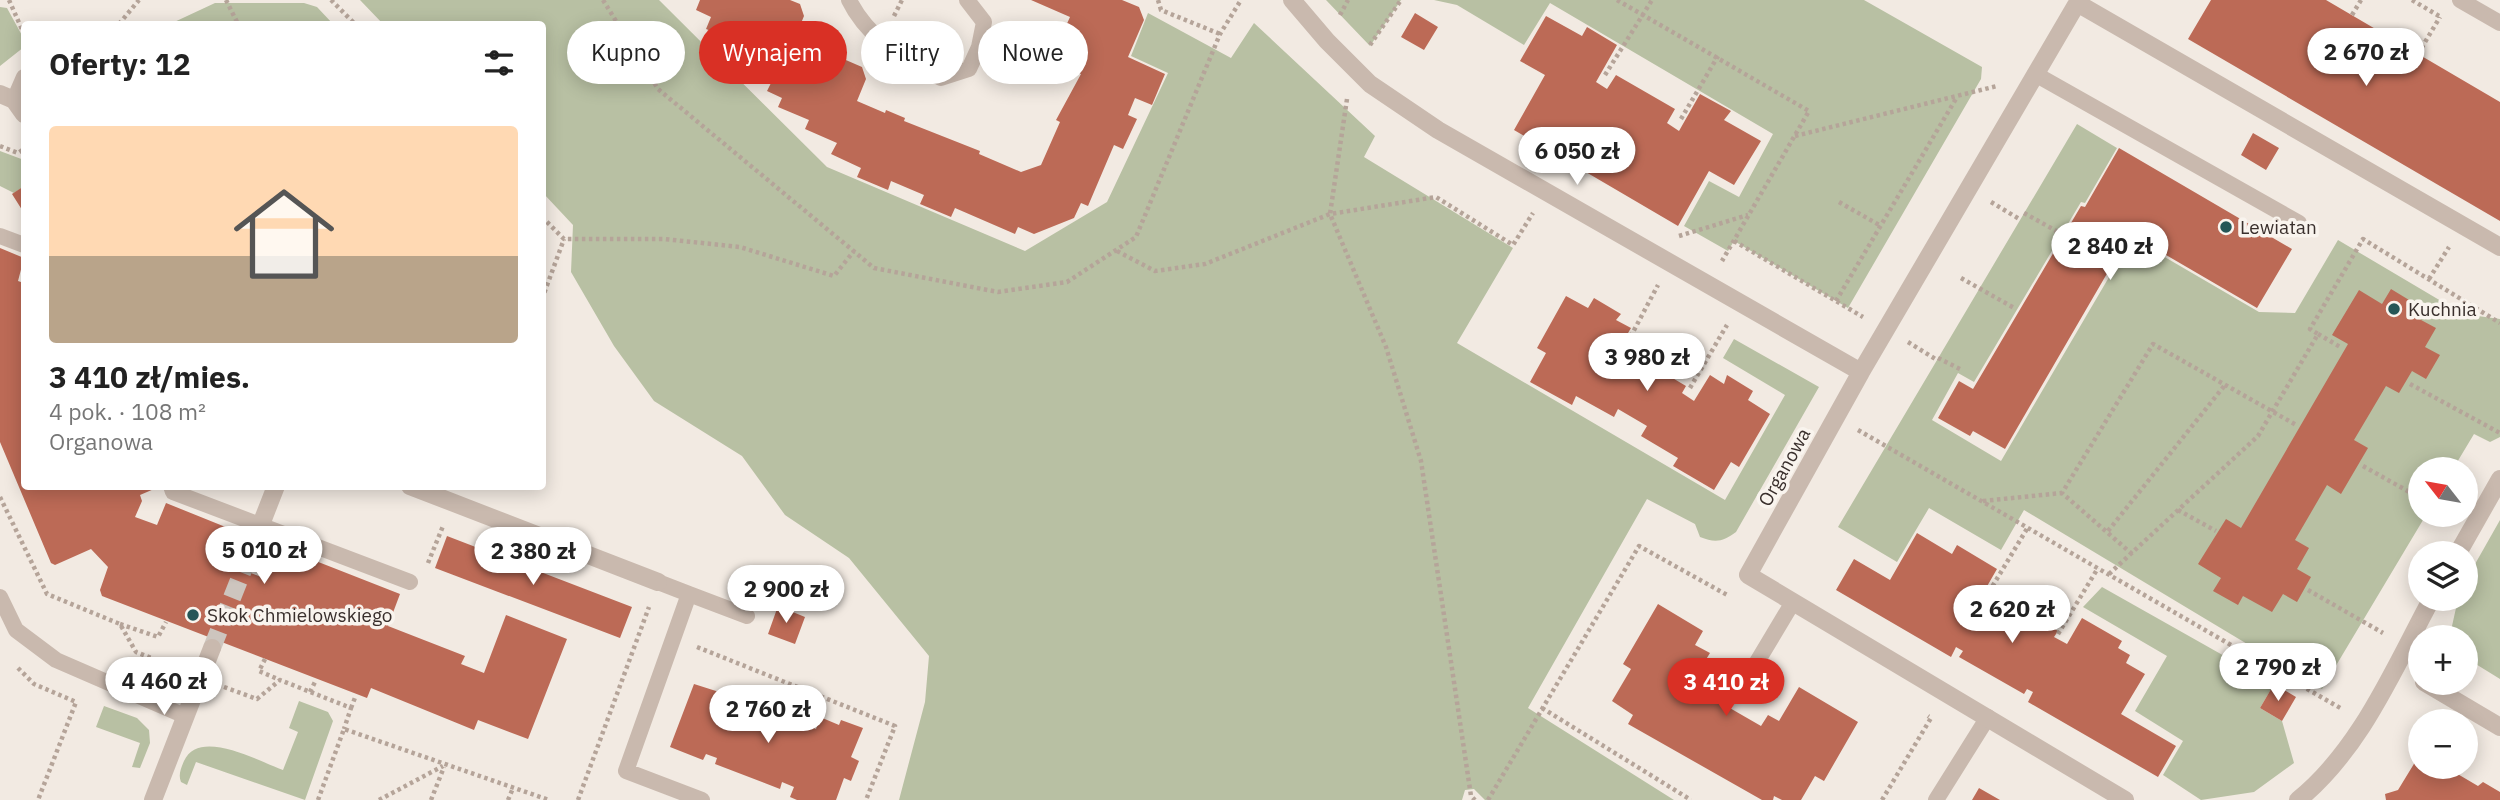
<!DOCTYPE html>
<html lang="pl">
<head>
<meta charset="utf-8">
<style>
  :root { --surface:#fff; --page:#f2f2f2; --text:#222; --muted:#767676; --accent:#d93025 }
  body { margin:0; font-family:"IBM Plex Sans",sans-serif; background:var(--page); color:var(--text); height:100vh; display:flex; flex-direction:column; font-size:26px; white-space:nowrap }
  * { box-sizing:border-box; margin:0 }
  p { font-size:23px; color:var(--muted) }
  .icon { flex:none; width:38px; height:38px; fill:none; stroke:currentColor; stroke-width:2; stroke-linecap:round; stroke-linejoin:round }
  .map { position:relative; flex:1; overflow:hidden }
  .side { position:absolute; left:21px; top:21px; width:525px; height:469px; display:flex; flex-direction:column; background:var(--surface); border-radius:7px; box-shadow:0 4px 18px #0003 }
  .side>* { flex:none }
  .banner { position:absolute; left:567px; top:21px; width:665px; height:63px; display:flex; gap:14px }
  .needle { width:46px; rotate:301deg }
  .fabs { position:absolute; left:2408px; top:457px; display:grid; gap:14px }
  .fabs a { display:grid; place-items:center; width:70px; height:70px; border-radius:50%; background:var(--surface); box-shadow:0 4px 18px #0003; font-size:35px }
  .price { position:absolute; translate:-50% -60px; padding:0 16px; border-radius:24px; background:#fff; color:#222; font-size:23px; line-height:46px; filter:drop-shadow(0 2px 4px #0008) }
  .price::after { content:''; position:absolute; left:50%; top:42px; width:21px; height:16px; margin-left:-10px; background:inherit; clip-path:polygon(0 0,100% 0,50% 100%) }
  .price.active { background:var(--accent); color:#fff }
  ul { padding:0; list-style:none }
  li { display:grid; align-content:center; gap:14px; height:371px; padding:0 28px }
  li span { display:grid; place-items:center; height:217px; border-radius:7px; color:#555 }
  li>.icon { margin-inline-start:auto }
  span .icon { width:126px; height:126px; fill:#fffc; stroke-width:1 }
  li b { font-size:30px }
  h2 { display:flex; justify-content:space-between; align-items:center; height:84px; padding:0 28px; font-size:30px }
  .chip { padding:0 24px; border-radius:32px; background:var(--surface); box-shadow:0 4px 18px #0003; font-size:24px; line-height:63px }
  .chip.active { background:var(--accent); color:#fff }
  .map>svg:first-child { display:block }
</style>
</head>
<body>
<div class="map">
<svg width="2500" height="800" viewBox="0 0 2500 800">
  <rect width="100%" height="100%" fill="#f2eae2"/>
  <!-- green -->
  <path fill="#b8c0a3" d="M360,0H659L827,167L1025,251L1107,202L1168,73L1131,56L1148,13L1231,58L1254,23L1375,136L1364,157L1513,248L1457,343L1725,500L1785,395L1723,358L1734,339L1819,387L1736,532C1723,542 1715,543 1700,537L1695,524L1647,499L1528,708L1674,800H1485L1474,789L1465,790L1462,800H899L925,702L929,656L849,558L785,515L742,456L654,401L614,346L571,272L573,225L543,193L542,24H383Z
    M1326,0H1401L1370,46Z
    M1434,0H1864L1982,67L1981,79L1848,308L1734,241L1728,251L1684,226L1709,181L1739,197L1773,134L1550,3L1524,45L1457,5Z
    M215,3H304L317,7L333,24H170Z
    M0,7L7,8L24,39V47L0,66Z
    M2077,124L2117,148L2085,203L2081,202L1974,382L1958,373L1932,420L2001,461L2132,238L2259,312L2295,313L2338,240L2463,314L2500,319V437L2490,442L2474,434L2453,469H2420V514L2426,515L2322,689L2024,510L2001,550L1929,508L1897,562L1838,527Z
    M0,151L24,160V186L14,193L0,186Z
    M2500,520V679L2466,658V637H2454L2452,626L2458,599L2466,598V580Z
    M2102,587L2274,684L2260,708L2282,721L2294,763L2254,792L2201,800L2163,775L2183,741L2135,711L2167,656L2083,607Z
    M299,701L328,712L333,721L305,800L196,762L187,785L181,782C178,775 181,768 184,761C199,727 260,762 283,770L298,732L289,728Z
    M104,706L137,718L149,730L150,743L140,768L132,767L140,743L96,727Z"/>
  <!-- building -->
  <path fill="#bc6a56" d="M700,0H790L800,4L804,16L795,38L862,67L866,79L857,101L885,113L886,110L905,118L904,121L980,151L979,154L1021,172L1041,165L1060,122L1056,120L1081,74L1050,61L1070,17L1031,0H1122L1139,7L1144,20L1128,57L1165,74L1152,105L1135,98L1128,115L1137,119L1123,149L1114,145L1088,206L1081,203L1074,218L1034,234L1018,227L1015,234L955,208L951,217L920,204L924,195L891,181L888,190L857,177L861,168L831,154L837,143L805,129L809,120L778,107L782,98L767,91L773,79L743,66L747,57L717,44L721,35L706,29L711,17L696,10Z
    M2211,0H2326L2500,102V221L2188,39Z
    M1415,13L1438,27L1424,50L1401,37Z
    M1546,16L1582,36L1587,27L1617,45L1596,82L1607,89L1616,75L1675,109L1667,123L1679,131L1700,94L1731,111L1724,120L1761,141L1734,185L1709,171L1678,226L1514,130L1545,75L1520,61Z
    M2253,133L2279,148L2266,170L2241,155Z
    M2119,148L2292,249L2257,308L2130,234L2005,449L1973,431L1970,436L1938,418L1959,381L1973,389L2081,206L2085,207Z
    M24,186V213L12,194Z
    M0,248L24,258L18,281L24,283V486H161L140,495L142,501L135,517L157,525L166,503L228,528L217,560L264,578L275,545L400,594L388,626L465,656L461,664L484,673L506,615L567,639L528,739L478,720L474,730L371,688L367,698L102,596L100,590L108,567L91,549L55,565L51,563L0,442Z
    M2391,289L2414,303L2408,313L2436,328L2425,347L2440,355L2426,379L2412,371L2399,393L2386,386L2354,440L2368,448L2341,494L2327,485L2295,540L2309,548L2297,569L2311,577L2297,602L2283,594L2272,612L2243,596L2238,605L2213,591L2221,578L2198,564L2226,519L2241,528L2348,344L2332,335L2359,290L2382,304Z
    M1566,296L1588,308L1594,298L1621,314L1616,320L1631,328L1615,355L1628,362L1632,354L1686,386L1682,393L1694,401L1710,375L1724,384L1727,375L1753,391L1748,400L1770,414L1739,467L1731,462L1714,490L1673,466L1678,458L1641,436L1647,426L1618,409L1614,417L1576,396L1572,405L1530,382L1546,353L1537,348Z
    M1917,533L1952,554L1957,545L1997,569L1982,595L1994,602L1998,596L2058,631L2054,637L2067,644L2082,618L2122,641L2118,648L2130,655L2126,663L2145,674L2121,714L2176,746L2158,777L2028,702L2033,692L2027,689L2024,694L1959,657L1963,651L1956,647L1951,657L1836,590L1854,559L1890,580Z
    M447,536L632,607L620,638L435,568Z
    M1658,604L1703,631L1695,645L1710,653L1697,674L1709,681L1702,692L1761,726L1768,715L1779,721L1799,687L1858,722L1824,781L1815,776L1801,800H1782L1774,796L1773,800H1762L1628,724L1633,715L1612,701L1631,669L1623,664Z
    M778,606L805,617L795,644L768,634Z
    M694,684L760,705L756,716L779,725L783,714L816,729L820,717L839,725L841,720L863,728L851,757L859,761L851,781L844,778L836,800H797L790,797L794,787L782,782L780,789L715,764L717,758L706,754L703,760L670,747Z
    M2274,684L2296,697L2282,721L2260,708Z
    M2420,754V766H2444L2478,786L2483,782L2500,792V800H2386L2385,794L2398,790Z
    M1979,788L2000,800H1972Z"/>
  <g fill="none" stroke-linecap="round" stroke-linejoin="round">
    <!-- minor-tunnel -->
    <path stroke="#cdc5be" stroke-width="18" stroke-dasharray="18 9" stroke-linecap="butt" d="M212,648L251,550"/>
    <!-- path -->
    <path stroke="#b5a499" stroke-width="4.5" stroke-dasharray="3.5 3.5" stroke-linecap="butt" d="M9,0L24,34
      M226,0L238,24
      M331,0L355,24
      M603,0L658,89L874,268L998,292L1067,282L1136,237L1220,34L1241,0
      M1158,0L1161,10L1220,34
      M1617,0L1809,111L1722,261
      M2412,0L2439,16
      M1340,15L1348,0
      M2352,15L2361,0
      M894,16L902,0
      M119,24L139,0
      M1370,45L1401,0
      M2418,54L2440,17
      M1605,75L1652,0
      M1347,99L1330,214L1386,347L1421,461L1471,796L1475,800
      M1681,119L1718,56
      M1795,136L1997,86
      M0,146L18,153L24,149
      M1839,202L1881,226
      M1991,202L2021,220
      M2024,213L2060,233
      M542,217L564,239H664L740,247L834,276L854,251
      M1679,236L1748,215
      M1734,241L1863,317
      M1117,251L1155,271L1205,264L1330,214L1436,197L1513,245L1533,213
      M1961,278L2016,309
      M2429,279L2449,247
      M542,299L564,239
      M1836,301L1957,97
      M2318,334L2342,348
      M1908,342L1937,360
      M1624,349L1658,285
      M1938,358L1960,369
      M2410,384L2500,433
      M1690,388L1727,325
      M1858,430L2342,709
      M2363,466L2420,498
      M0,497L47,594L120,624L136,652L174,667
      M1983,501L2062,493
      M2178,510L2216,531
      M2108,531L2225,385
      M2132,554L2062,493L2153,344L2298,426
      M428,563L443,526
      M2109,574L2258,436L2318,334L2310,329L2363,239L2500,323
      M2308,590L2383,633
      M1989,592L2028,527
      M120,624L158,637L166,622
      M2058,634L2098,568
      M697,647L895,726L866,800
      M265,659L259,671L280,680
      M18,668L34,684L76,702L38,800
      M224,687L257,699L280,680L351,708L344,729
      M310,692L316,680
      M351,708L356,695
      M1542,708L1691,800
      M318,800L344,729L549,800
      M379,800L443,766
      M431,800L444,767
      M508,800L513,788
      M578,800L649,607
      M1488,800L1639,546L1729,596
      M1882,800L1931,718L1928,716"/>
    <!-- service -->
    <path stroke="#c9b9ae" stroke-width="16" d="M849,0C867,37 904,61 941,78L969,69L979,47L984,22L967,0
      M2460,0L2500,23
      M2035,74L2299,223
      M14,100L24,77
      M0,236L24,245
      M171,486L173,492L410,582
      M658,582L689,594L626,771L702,800
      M689,594L747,616
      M0,597L16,630L56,660L185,716
      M1742,687L1793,602
      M1936,800L1988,717"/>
    <!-- minor -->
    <path stroke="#c9b9ae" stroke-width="18" d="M1292,0L1327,41L1370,84L1438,130L1861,372
      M2079,0L1861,372L1748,575L2125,800
      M2077,3L2500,247
      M0,94L14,100L24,114
      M410,486L658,582
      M251,550L276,486
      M2458,553L2500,479
      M2424,682L2500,727
      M153,800L212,648
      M2298,800C2361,749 2394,668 2432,598"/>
  </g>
  <!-- markers -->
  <g fill="#255657" stroke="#f9f4ee" stroke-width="2.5">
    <circle cx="2226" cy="227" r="7"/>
    <circle cx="2394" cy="309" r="7"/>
    <circle cx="193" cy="615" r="7"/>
  </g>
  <g text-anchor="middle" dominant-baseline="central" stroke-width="7" stroke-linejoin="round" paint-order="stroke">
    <!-- poi labels -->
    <g font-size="19" fill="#392f2c" stroke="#f9f4ee" text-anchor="start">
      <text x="2240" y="227">Lewiatan</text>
      <text x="2408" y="309">Kuchnia</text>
      <text x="207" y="615">Skok Chmielowskiego</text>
    </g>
    <!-- street labels -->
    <g font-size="19" fill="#392f2c" stroke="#f9f4ee">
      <text transform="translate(1784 467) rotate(-61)">Organowa</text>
    </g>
  </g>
</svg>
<div class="fabs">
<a><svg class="needle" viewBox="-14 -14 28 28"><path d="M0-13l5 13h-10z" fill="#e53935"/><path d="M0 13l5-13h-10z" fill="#767676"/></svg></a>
<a><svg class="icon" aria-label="layers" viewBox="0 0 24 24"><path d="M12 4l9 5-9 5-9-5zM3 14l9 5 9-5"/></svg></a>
<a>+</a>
<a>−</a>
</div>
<b class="price" style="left:2366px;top:88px">2 670 zł</b>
<b class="price" style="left:1577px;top:187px">6 050 zł</b>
<b class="price" style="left:2110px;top:282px">2 840 zł</b>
<b class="price" style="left:1647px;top:393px">3 980 zł</b>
<b class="price" style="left:264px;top:586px">5 010 zł</b>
<b class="price" style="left:533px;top:587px">2 380 zł</b>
<b class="price" style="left:786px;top:625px">2 900 zł</b>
<b class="price" style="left:2012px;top:645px">2 620 zł</b>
<b class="price" style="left:2278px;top:703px">2 790 zł</b>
<b class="price" style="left:164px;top:717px">4 460 zł</b>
<b class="price active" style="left:1726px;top:718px">3 410 zł</b>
<b class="price" style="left:768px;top:745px">2 760 zł</b>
<div class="banner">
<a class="chip">Kupno</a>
<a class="chip active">Wynajem</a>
<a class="chip">Filtry</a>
<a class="chip">Nowe</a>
</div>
<section class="side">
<h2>Oferty: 12<svg class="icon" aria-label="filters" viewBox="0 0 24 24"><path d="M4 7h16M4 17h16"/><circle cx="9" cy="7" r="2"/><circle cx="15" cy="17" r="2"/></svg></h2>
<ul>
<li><span style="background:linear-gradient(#ffd9b3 60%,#b9a48a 0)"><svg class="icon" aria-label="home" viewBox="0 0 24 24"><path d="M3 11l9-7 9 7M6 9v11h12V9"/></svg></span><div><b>3 410 zł/mies.</b><p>4 pok. · 108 m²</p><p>Organowa</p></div></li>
</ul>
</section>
</div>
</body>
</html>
